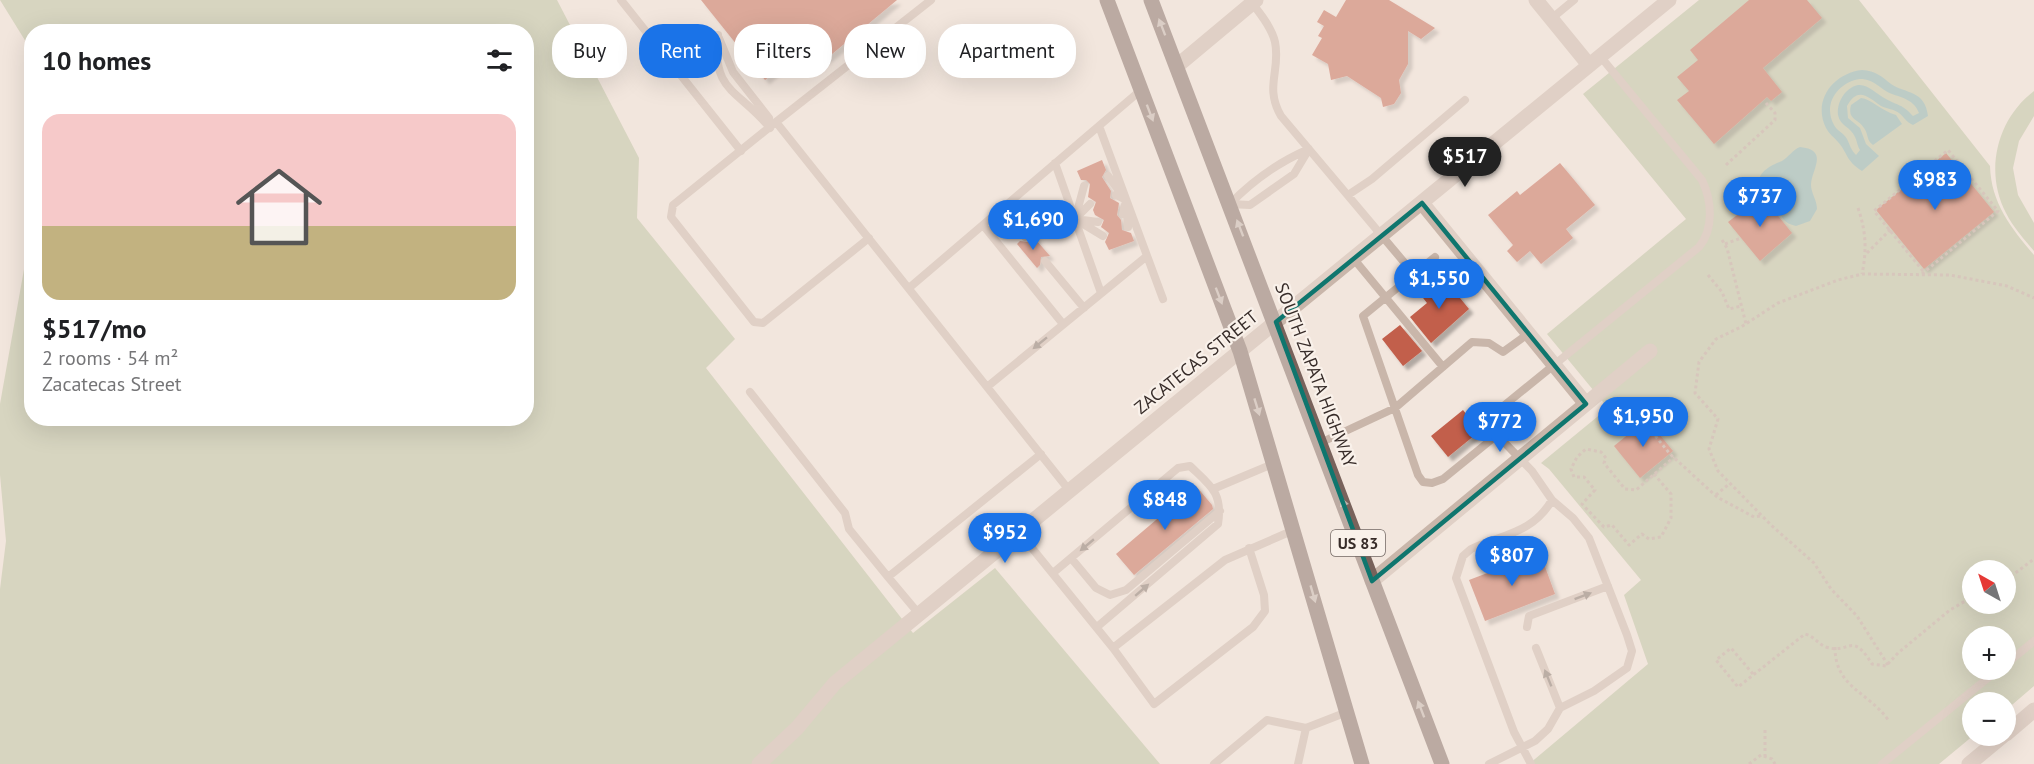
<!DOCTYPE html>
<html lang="en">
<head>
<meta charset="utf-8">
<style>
  :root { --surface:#fff; --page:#f2f2f2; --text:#202124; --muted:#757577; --accent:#1a73e8 }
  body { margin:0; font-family:"PT Sans",sans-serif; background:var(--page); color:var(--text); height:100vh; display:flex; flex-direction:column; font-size:22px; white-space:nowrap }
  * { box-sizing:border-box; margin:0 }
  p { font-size:20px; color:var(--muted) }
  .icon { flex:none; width:33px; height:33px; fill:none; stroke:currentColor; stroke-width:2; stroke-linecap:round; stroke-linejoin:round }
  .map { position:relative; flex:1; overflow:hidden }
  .side { position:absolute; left:24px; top:24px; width:510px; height:402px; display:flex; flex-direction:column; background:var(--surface); border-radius:24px; box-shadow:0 6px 24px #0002 }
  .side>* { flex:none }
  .hud { position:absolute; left:552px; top:24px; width:570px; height:54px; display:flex; gap:12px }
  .needle { width:39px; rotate:321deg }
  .tools { position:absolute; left:1962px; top:560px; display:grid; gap:12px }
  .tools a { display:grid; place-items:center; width:54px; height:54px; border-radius:50%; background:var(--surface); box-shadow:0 6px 24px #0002; font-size:30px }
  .price { position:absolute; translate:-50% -51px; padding:0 14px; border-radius:21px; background:var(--accent); color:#fff; font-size:20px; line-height:39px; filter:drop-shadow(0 2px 3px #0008) }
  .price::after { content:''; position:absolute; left:50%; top:36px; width:18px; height:14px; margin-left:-9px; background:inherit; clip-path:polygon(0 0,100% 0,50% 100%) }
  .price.active { background:#222; color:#fff }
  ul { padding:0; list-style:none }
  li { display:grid; align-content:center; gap:12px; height:318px; padding:0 18px }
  li span { display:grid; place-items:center; height:186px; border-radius:18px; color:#555 }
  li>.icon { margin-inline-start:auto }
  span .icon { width:108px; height:108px; fill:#fffc; stroke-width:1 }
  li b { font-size:26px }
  h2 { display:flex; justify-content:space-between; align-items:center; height:72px; padding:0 18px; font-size:26px }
  .pill { padding:0 21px; border-radius:24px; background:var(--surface); box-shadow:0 6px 24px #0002; font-size:21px; line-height:54px }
  .pill.active { background:var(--accent); color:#fff }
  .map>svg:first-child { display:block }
</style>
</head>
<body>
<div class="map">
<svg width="2034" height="764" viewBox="0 0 2034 764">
  <defs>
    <filter id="shadow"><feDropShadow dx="4.5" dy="4.5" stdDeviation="1.5" flood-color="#0004"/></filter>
  </defs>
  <rect width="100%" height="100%" fill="#f2e6dd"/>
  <!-- green -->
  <path fill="#b7c09e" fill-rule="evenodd" d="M0,0H557L639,158L637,218L735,339L706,368L913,633L995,568L1160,764H0V589L6,541L0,475V404L31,230L32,418H526V32H32L31,91L26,42Z
    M1699,0H1859L1990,166C1991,203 2011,228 2034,255V686L2006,710V702H1972L1974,735L1939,764H1529L1648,664L1624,595L1641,580L1549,469L1541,463L1608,408L1547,334L1686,219L1583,94ZM1972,570H2006V603H1972ZM1972,636H2006V669H1972Z
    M2034,91V116L2019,141L2013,168L2018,195L2034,223V251C2024,239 2013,227 2006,213C1984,171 1997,119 2034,91Z"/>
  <!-- water -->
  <path fill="#7daeac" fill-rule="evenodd" d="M1862,70C1876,71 1881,76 1891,84C1906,94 1925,90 1928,116L1913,125C1906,122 1905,118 1899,113C1894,109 1887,109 1881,106C1868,97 1858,86 1847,106L1848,118L1860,128L1866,144L1879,156L1862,171C1845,160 1848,153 1838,142C1834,137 1829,134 1826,128C1812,100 1834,73 1862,70ZM1860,79C1875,79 1879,89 1892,94C1903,98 1914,100 1919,113L1913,116C1902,104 1899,106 1886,99C1872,92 1862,75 1845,93C1840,99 1837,107 1838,115C1840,126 1851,127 1855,137C1857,141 1857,145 1860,150L1856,155C1851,150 1850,145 1847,139C1844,133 1837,131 1834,125C1822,103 1839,82 1860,79Z
    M1861,98C1871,99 1882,111 1896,115L1902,124L1873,145C1866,140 1869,135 1864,128C1858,118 1847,120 1851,105Z
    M1800,147C1830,150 1811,170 1811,185C1811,193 1817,200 1817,209L1810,221L1796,226C1781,223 1782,215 1775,204C1771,199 1765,196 1762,191C1752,174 1770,166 1782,161C1789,157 1792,150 1800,147Z"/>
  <!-- building -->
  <path fill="#c25f4b" filter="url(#shadow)" d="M701,0H897L814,69L800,51L765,80Z
    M1346,0H1389L1435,28L1421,39L1408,31V64L1399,80L1401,93L1394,104L1383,107L1381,98L1347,76L1331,80L1328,64L1312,55L1322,38L1318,36L1324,26L1317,22L1324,10L1336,17Z
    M1749,0H1807L1822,18L1763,68L1782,92L1771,101L1767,97L1714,144L1677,100L1689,91L1677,77L1698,60L1690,50Z
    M1946,153L1994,212L1924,269L1876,210Z
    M1102,160L1106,170L1102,177L1111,191L1110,198L1119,203L1117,215L1121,220L1122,230L1131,233L1134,241L1109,250L1105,242L1109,233L1101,227L1104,220L1095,215L1093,210L1096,202L1088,197L1090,184L1086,180H1081L1077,171Z
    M1560,163L1595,205L1566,229L1573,238L1541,264L1530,251L1517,262L1507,251L1513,245L1488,215L1517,191L1520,195Z
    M1762,196L1792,233L1760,261L1728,222Z
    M1030,233L1050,256L1041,257L1040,265L1037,268L1017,244L1020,241L1029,242Z
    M1442,276L1469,309L1431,343L1410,317L1427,303L1420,294Z
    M1400,325L1422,351L1403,366L1382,339Z
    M1463,410L1480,431L1448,457L1431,436Z
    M1647,419L1673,451L1640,478L1614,446Z
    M1196,486L1212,505L1213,509L1134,575L1116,554Z
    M1540,553L1555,594L1485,621L1469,580Z"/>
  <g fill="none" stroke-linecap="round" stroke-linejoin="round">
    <!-- path -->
    <path stroke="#b5a094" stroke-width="3" stroke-dasharray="3 3" stroke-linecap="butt" d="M1726,165L1775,120V113L1766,103
      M1858,208C1866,231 1867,250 1862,274
      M1722,240L1727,248L1746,324
      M1725,244L1741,238
      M1867,253L1891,229
      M1922,274L1998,211L1948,150L1874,211L1923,271
      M1708,275L1722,292L1729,309L1741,306
      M1604,408L1625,437
      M1614,421L1632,407L1670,454L1717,497L1754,517L1760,516
      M1654,474L1671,494V518L1661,537L1649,539L1642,534L1629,545L1612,525L1604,527L1582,504L1595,490L1584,477H1574L1571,469L1577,457L1586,449L1601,452L1606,458L1604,463L1625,489L1636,490L1674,457
      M1716,495L1729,484
      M2006,580L2034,559
      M1835,647C1835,688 1868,691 1889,721
      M1888,665L1857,616L1831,589L1814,563L1771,525L1718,471L1709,449L1718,419L1695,393L1699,362L1716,339L1741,327L1778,303L1838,280L1862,274L1950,275L2007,286L2034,298
      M1753,674L1731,648L1716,660L1738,687L1805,634C1814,636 1818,644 1826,647C1850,655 1851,630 1872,664L1886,666L1898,653L1950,610L1972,597
      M1765,730V756
      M1749,764L1761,755L1772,759L1775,764"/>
    <!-- service -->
    <path stroke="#c9b6aa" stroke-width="8" d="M621,0L741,151
      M931,0L776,122L1069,490
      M1251,2C1260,13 1272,28 1275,42C1281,70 1264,87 1281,116L1414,274
      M1551,19L1574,0
      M718,35C711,93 740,90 770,128
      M719,38L733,72L769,118
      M776,122L673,205L671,217L754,322L763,323L869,238
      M1099,126L1163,299
      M1309,149L1294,174L1250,205L1230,204C1253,180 1279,162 1309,149Z
      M1055,163L1101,293
      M1108,176L1126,200L1116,195
      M1084,186L1075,219L1090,204
      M1348,195L1372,179L1465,100
      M1002,209L1025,237
      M1123,214L1126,200L1128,227
      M1098,222L1075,219L1103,236
      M983,225L1063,324
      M1435,257L1363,316L1418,475L1423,482L1432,483L1443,479L1497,435L1493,418L1501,408L1699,247C1714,229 1712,201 1702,180L1600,56
      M1353,258L1443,367
      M1045,261L1084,308
      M909,288L1141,90
      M987,387L1147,256
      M750,392L845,513L849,529L888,577
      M1497,435L1532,471L1552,500C1533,533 1503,534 1471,549L1463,556L1456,578L1514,732L1531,764
      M1320,443L1395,408L1472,342L1489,343L1503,352L1528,334
      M1213,489L1275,463
      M1019,532L1113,648
      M1249,548L1264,595L1265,611L1253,627L1154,704L1113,648L1225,560L1294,530
      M1071,558L1096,588L1110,595L1126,590L1220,511
      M1053,573L1178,468L1190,466C1211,486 1223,493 1218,524L1097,627
      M919,614L888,577L1041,454
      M1527,627L1529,616L1608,586
      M1536,648L1560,708
      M2006,664L2034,641
      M1214,764L1267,720L1306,728L1347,712
      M1298,764L1306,728
      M1489,764L1535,741L1548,729L1560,708L1594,691L1627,668L1632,651L1627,635L1589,538L1573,518L1552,500
      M1882,764L1999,669"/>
    <!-- minor -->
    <path stroke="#c9b6aa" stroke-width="15" d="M1536,0L1589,65
      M1177,66L1256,0
      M1422,203L1586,404
      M1372,581L1650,351
      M759,764L797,728L835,683L1240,351"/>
    <!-- tertiary -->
    <path stroke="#c9b6aa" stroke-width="15" d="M1240,351L1669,0
      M2006,734L2034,710
      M1969,764L2004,735"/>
    <!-- primary -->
    <path stroke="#78625b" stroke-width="15" d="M1107,0L1240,351L1362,764
      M1151,0L1442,764"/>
  </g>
  <!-- one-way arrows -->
  <defs><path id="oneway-solid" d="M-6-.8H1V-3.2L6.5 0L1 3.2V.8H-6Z" transform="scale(1.5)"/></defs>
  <g fill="#bfb1aa">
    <use href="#oneway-solid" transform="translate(1162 27) rotate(-111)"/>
    <use href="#oneway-solid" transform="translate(1150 113) rotate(69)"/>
    <use href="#oneway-solid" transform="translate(1240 228) rotate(-111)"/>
    <use href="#oneway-solid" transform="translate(1219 296) rotate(69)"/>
    <use href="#oneway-solid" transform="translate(1257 407) rotate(73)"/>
    <use href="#oneway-solid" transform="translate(1345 507) rotate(-110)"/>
    <use href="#oneway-solid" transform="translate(1313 594) rotate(74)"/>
    <use href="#oneway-solid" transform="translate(1421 709) rotate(-111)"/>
  </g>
  <g fill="#796a63">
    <use href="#oneway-solid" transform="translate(1040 343) rotate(141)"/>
    <use href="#oneway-solid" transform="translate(1087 545) rotate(140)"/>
    <use href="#oneway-solid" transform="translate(1142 590) rotate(-41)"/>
    <use href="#oneway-solid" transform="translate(1583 596) rotate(-21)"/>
    <use href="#oneway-solid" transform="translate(1548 678) rotate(-112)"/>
  </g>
  <!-- marked area -->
  <path d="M0 0H2034V764H0ZM1422,203L1586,404L1372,581L1276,322Z" fill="#f2e6dd" fill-opacity=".55" fill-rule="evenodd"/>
  <path fill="none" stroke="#0f766e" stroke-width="4.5" stroke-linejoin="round" d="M1422,203L1586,404L1372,581L1276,322Z"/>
  <g text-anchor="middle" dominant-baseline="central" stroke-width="4.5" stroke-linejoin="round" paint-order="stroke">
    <!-- shield labels -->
    <rect fill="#f9f1ea" stroke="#716763" stroke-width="1.5" x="1331" y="530" width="54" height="26" rx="4.5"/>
    <g font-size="16" font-weight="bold" fill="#372c29">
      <text x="1358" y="543">US 83</text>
    </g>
    <!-- street labels -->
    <g font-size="18" fill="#372c29" stroke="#f9f1ea">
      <text transform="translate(1196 362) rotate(-39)">ZACATECAS STREET</text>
      <text transform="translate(1316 375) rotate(69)">SOUTH ZAPATA HIGHWAY</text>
    </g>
  </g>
</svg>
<div class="tools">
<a><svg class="needle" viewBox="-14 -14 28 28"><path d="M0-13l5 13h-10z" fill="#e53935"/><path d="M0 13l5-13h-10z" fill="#757577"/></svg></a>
<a>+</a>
<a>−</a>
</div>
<b class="price active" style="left:1465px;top:188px">$517</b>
<b class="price" style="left:1935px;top:211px">$983</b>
<b class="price" style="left:1760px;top:228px">$737</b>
<b class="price" style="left:1033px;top:251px">$1,690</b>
<b class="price" style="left:1439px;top:310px">$1,550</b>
<b class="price" style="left:1643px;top:448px">$1,950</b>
<b class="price" style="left:1500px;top:453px">$772</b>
<b class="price" style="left:1165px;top:531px">$848</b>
<b class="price" style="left:1005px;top:564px">$952</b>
<b class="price" style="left:1512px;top:587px">$807</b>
<div class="hud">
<a class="pill">Buy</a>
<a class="pill active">Rent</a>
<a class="pill">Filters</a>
<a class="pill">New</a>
<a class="pill">Apartment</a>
</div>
<section class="side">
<h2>10 homes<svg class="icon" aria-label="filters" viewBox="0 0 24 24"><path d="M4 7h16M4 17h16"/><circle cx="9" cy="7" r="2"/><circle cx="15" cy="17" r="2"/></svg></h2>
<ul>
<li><span style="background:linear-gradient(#f6c9c9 60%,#c2b280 0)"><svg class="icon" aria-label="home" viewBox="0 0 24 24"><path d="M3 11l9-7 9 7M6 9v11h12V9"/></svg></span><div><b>$517/mo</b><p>2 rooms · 54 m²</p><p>Zacatecas Street</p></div></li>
</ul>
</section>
</div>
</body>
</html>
